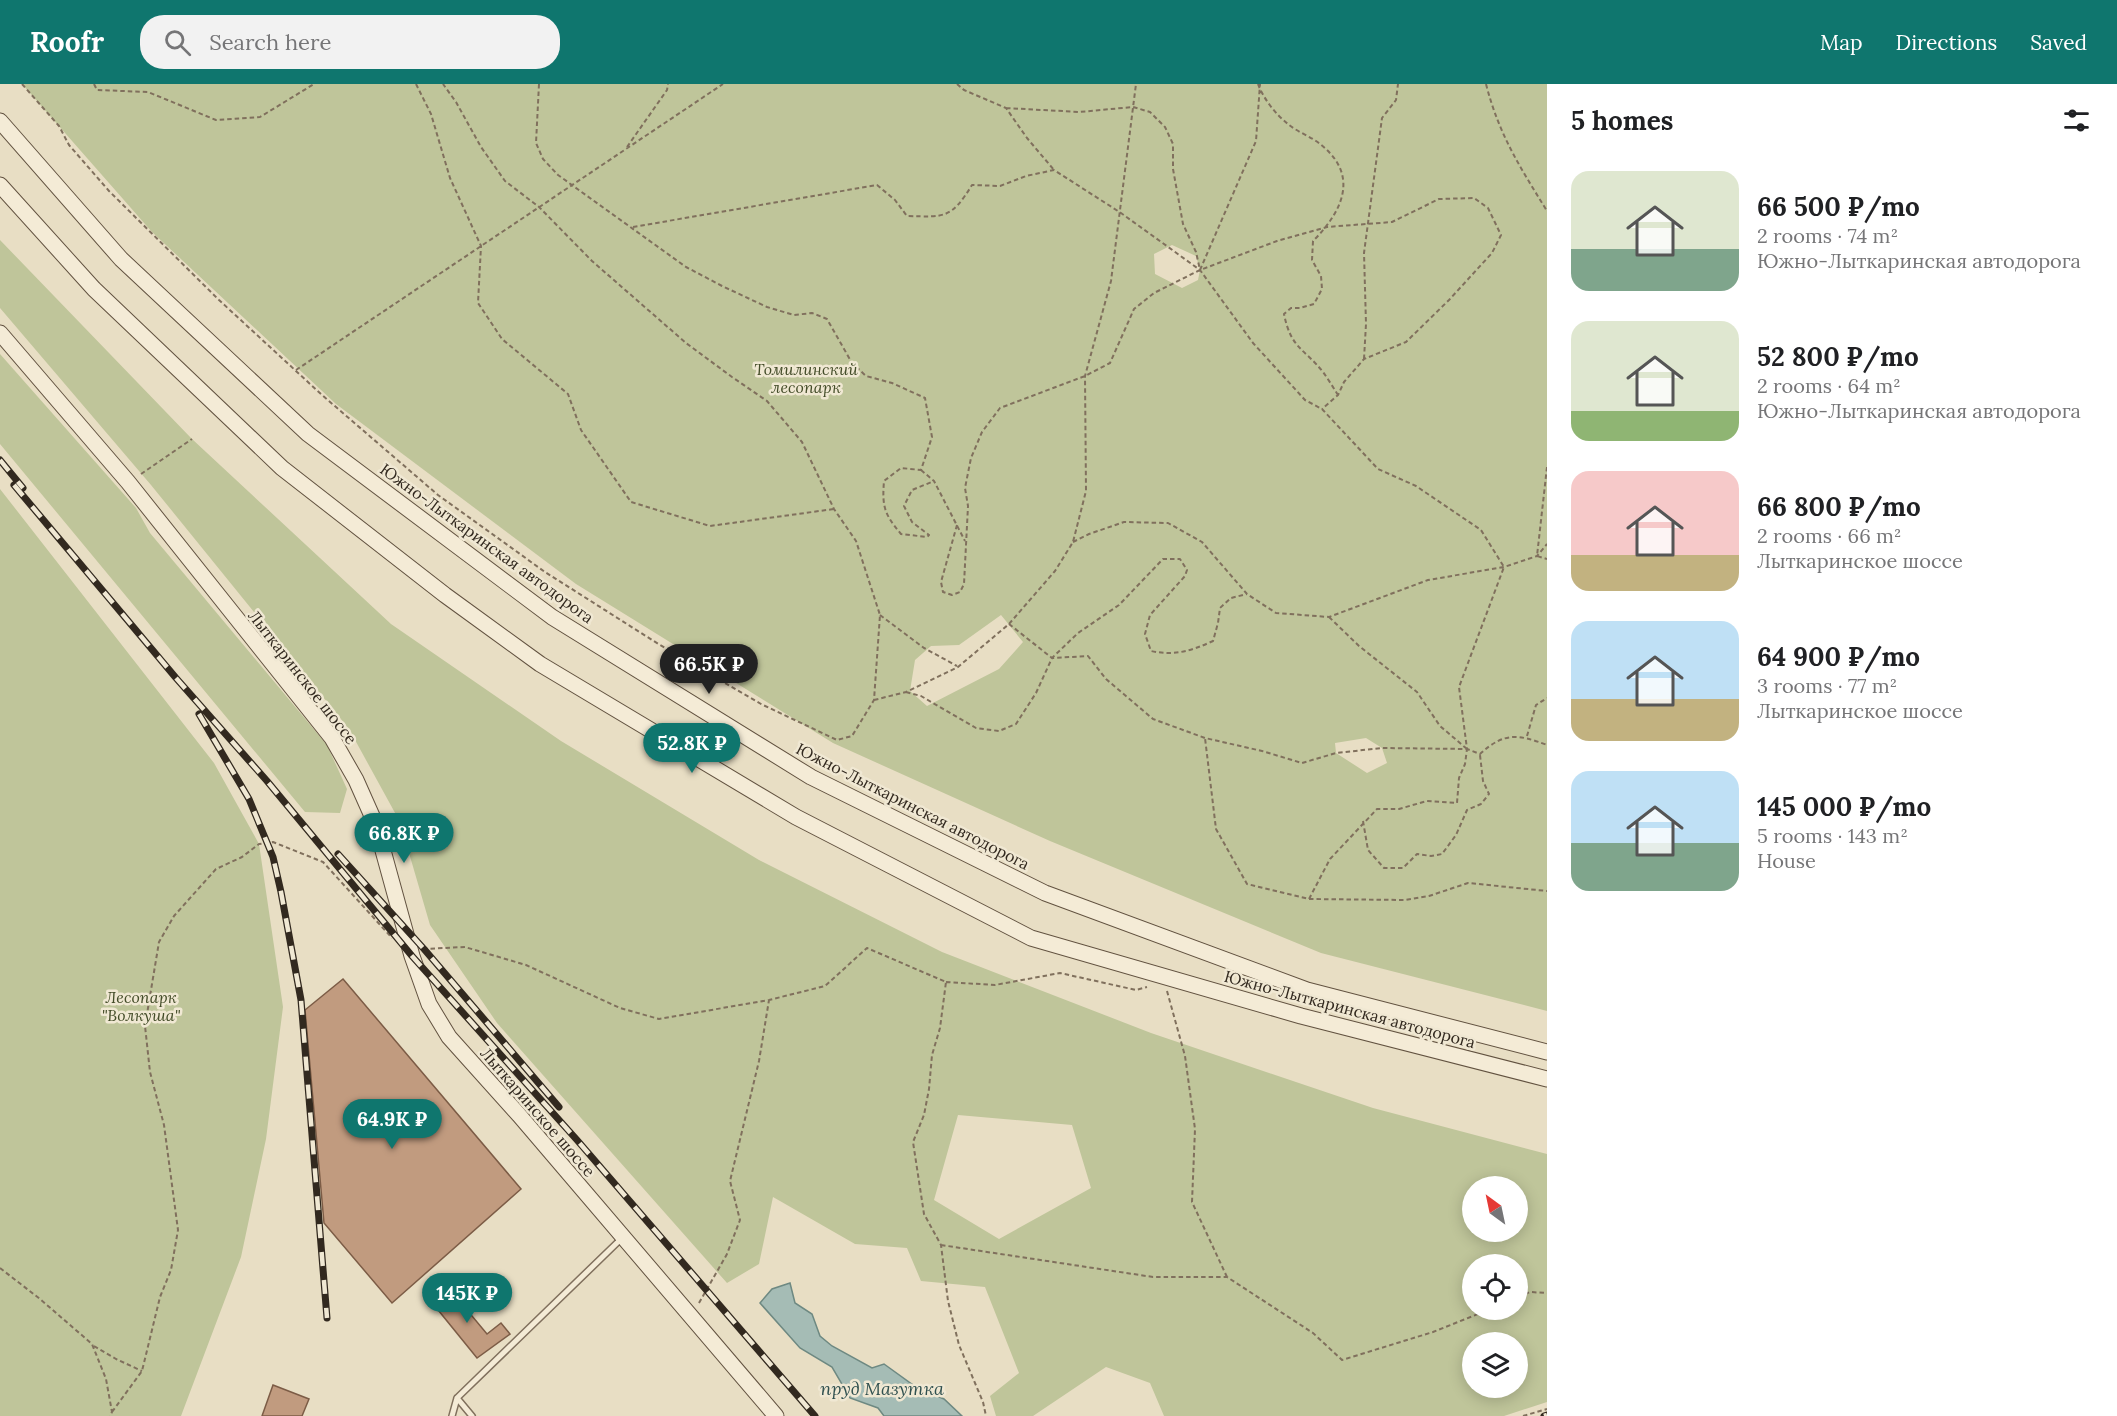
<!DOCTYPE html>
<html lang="en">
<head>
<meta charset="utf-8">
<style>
  :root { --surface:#fff; --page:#f2f2f2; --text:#202124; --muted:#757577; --accent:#0f766e }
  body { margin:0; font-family:Lora,serif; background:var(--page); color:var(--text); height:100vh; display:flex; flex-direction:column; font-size:22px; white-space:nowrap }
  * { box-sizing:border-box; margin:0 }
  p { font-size:20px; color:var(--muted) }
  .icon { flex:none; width:33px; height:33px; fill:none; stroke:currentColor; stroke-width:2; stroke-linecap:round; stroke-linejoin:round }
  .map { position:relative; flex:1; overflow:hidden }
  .side { display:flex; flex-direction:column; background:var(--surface); width:570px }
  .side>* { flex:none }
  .needle { width:39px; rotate:327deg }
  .fabs { position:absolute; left:1462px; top:1092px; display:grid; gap:12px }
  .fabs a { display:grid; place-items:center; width:66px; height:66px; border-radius:50%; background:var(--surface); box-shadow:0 3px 15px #0003; font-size:30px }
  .price { position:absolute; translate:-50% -51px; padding:0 14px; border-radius:21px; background:var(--accent); color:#fff; font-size:20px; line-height:39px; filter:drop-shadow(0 2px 3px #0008) }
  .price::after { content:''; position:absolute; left:50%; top:36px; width:18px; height:14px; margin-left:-9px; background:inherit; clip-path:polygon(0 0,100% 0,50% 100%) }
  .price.on { background:#222; color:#fff }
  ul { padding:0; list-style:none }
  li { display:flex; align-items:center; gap:18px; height:150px; padding:0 24px }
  li span { display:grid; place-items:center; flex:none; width:168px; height:120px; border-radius:18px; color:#555 }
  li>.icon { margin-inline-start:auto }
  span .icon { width:72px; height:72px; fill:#fffc; stroke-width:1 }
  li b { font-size:26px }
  h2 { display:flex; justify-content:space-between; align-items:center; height:72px; padding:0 24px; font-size:26px }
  header { display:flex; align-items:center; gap:36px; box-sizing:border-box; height:84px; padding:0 30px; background:var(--accent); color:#fff }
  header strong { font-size:28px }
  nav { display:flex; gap:33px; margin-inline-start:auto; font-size:21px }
  .search { width:420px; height:54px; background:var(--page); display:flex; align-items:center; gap:15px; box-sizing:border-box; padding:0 21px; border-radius:24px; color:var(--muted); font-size:22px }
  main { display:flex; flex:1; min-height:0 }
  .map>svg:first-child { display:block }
</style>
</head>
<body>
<header>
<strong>Roofr</strong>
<div class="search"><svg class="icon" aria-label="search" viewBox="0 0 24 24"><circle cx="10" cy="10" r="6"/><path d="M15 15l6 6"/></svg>Search here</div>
<nav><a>Map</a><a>Directions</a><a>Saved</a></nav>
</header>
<main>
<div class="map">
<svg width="1547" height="1332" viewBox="0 0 1547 1332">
  <rect width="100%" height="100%" fill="#e8dec4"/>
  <!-- green -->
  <path fill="#bfc59a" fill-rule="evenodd" d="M22,0H1547V927L1321,869L1050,757L833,659L576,500L336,320L152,148ZM1172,161L1196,172L1200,186L1198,196L1182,204L1155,190L1154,170ZM1001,531L1023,558L999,585L927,622L910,607L915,576L931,562L959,561ZM1366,654L1382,664L1387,679L1367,689L1336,669L1335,659Z
    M0,156L192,355L391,540L561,657L759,776L942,868L1151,949L1373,1024L1547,1070V1318L1504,1332H1164L1150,1299L1106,1283L1033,1332H996L990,1312L1019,1289L985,1203L921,1197L907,1164L855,1160L773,1113L759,1180L727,1199L497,939L430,841L400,738L349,645L151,401L0,224ZM958,1031L1072,1041L1091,1104L999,1155L934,1116ZM1518,1102V1148H1473V1102ZM1518,1180V1226H1473V1180ZM1518,1258V1304H1473V1258Z
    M0,270L136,424L150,449L327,661L347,705L340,729L305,728L0,360Z
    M0,405L214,679L259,760L283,923L266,1055L241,1173L181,1332H0Z"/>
  <!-- water -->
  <path fill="#a5bcb5" stroke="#6e8982" stroke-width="1.5" d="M790,1199L795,1219L812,1230L820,1252L832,1262L872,1284L884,1280L916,1303L944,1315L962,1332H884L878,1324L850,1314L832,1283L800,1264L760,1219L772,1205Z"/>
  <!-- building -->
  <path fill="#c19b7f" stroke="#7c5c46" stroke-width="1.5" d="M343,895L521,1105L392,1219L324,1139L305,926Z
    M447,1202L487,1250L501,1239L510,1250L477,1274L430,1216Z
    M273,1301L309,1315L302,1332H262Z"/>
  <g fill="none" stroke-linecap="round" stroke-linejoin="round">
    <!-- service casing -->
    <g stroke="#80705d" stroke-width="8">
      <path id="service" d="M452,1332L457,1314
        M472,1332L457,1314L622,1154"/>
    </g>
    <!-- secondary casing -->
    <g stroke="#625240" stroke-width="17">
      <path id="secondary" d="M0,37L121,175L308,350L552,533L811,693L1045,809L1307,906L1547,968
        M0,101L94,205L282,384L445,511L540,580L796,733L1031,854L1301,932L1547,995
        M0,249L128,398L332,654L356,696L376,741L412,872L429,920L449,953L519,1031L776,1332"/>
    </g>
    <!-- path -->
    <path stroke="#80705d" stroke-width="2" stroke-dasharray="4.5 3" stroke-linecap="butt" d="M22,0L59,42L69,61L109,107L219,216L322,311L438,411L545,488L660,561L761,620L837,656L852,652L874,616L880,531L856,457L834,425L802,358L767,317L732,293L686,259L592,177L539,123L505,97L481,63L456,18L443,0
      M94,0L97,6L148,8L216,36L260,33L314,0
      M416,0L431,30L450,94L481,162L478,219L502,255L568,310L581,346L631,418L710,442L834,425
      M539,0L536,59L543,75L558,91L686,183L722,202L767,223L794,231L812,229L827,235L852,279L866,292L892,299L925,314L932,353L921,386L901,384L884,397C882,422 884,430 901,450L927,453L929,451L912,438L904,422L912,406L934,397
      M957,0L964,6L1006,24L1027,54L1054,86
      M1258,0C1263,14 1276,31 1288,40C1296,47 1307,51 1316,57C1360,88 1345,125 1313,157L1312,176L1321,192L1322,205L1314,220L1300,224H1291L1284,230C1291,265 1304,264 1323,288C1328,295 1333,303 1338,311
      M1486,0C1499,51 1520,83 1547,127
      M1006,24L1079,28L1133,23L1150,28L1165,43L1173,60V85L1183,140L1196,168L1200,186
      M627,63L667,6L668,0
      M633,143L877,101L895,116L907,132C945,133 951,135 972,101L1000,102L1026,92L1054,86L1121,129L1200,186L1253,259L1305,316L1322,325L1378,385L1416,402L1481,446L1504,483L1459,603L1467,665L1465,680L1459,694L1457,719L1427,717L1399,725H1377L1330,775L1309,815L1247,800L1216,745L1205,654
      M1200,186L1256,57L1260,0
      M1364,275L1366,240L1364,169L1382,34L1396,16L1398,0
      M296,286L723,0
      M1547,383L1537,472L1547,475
      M921,386L934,397L965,457
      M141,390L192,355
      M957,441L941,498L943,508L952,511L960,508L964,500L968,422L965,404L971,374L982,348L1000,324L1085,292L1110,279L1134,225L1154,209L1200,186L1277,157L1327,143L1392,138L1439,115L1474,114L1488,124L1501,151L1492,169L1449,216L1406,258L1364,275L1344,298L1338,311L1322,325
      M1073,458L1089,450L1124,438L1168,439L1202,458L1247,510L1276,529L1329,533L1428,496L1504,483L1537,472L1547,460
      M880,531L924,564L957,582
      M1329,533L1359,562L1417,608L1440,642L1467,665
      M1009,540L1052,574L1088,572L1106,595L1153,635L1205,654L1262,667L1302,679L1336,669L1382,664L1467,665L1480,670C1504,648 1518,650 1547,661
      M906,608L921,612L976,644L999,647L1016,640L1036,609L1052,574L1078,549L1119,521L1163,475H1180L1187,486L1185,492L1150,531L1145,550L1151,567C1175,572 1191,567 1213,557L1218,539L1220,524L1231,514L1247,510
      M874,616L906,608L958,583L1009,540L1055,487L1073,458L1086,407L1085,292L1111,197L1136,0
      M1527,652L1536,621L1547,614
      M1363,737L1368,766L1384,784H1403L1417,770L1431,772L1442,770L1456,751L1467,726L1481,720L1489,710L1483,697L1480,671
      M1309,815L1405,816L1429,812L1468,799L1547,807
      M423,865L465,863L526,881L620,924L659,935L769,916L825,902L867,864L946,898L940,944L932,971L929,1005L924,1031L913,1058L924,1130L941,1161L948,1217L959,1261L983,1318L986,1332
      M946,898L995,901L1060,889L1136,906L1147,903
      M1167,907L1185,972L1195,1045L1192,1118L1227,1193
      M941,1161L1153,1193H1227L1313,1249L1342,1276L1433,1248L1488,1226
      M0,1184L40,1215L92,1260L106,1295L112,1328L110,1332
      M1518,1213L1530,1208L1547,1209
      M699,1219L727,1170L740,1136L730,1097L759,977L769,916
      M94,1262L116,1275L142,1287
      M112,1328L142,1287L160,1213L171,1186L178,1146L164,1041L150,988L145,942L159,858L174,832L216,785L242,773L259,760L273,758L323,778L392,854
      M1523,1332L1547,1325"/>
    <!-- service -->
    <use href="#service" stroke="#f4ebd6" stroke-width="5"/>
    <!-- secondary -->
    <use href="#secondary" stroke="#f4ebd6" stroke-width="15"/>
    <!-- rail casing -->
    <g stroke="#32291f" stroke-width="7">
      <path id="rail" d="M0,376L23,404
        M14,401L176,594L267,697L412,872L577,1056L815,1332
        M199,630L249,715L273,773L281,808L301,916L327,1234
        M338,770L424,865L559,1023
        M1544,1332L1547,1331"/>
    </g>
    <!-- rail -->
    <use href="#rail" stroke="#f0e8d3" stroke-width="4.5" stroke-dasharray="14" stroke-linecap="butt"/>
  </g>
  <g text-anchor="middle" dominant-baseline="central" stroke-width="5" stroke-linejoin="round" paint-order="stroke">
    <!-- park labels -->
    <g font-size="16" font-style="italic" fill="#434c28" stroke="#f0e8d3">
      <text x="806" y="285">Томилинский<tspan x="806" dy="18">лесопарк</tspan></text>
      <text x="141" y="913">Лесопарк<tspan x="141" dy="18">"Волкуша"</tspan></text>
    </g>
    <!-- street labels -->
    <g font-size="16" fill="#32291f" stroke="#f0e8d3">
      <text transform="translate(487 459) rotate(36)">Южно-Лыткаринская автодорога</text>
      <text transform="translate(303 593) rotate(52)">Лыткаринское шоссе</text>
      <text transform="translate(913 722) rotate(27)">Южно-Лыткаринская автодорога</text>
      <text transform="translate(1350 925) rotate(15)">Южно-Лыткаринская автодорога</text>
      <text transform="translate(538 1028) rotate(49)">Лыткаринское шоссе</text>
    </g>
    <!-- water labels -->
    <g font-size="18" font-style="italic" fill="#30504f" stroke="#f0e8d3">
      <text x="882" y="1304">пруд Мазутка</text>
    </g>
  </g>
</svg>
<div class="fabs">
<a><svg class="needle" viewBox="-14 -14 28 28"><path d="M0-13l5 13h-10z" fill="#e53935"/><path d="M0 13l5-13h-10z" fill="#757577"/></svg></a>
<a><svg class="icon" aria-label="locate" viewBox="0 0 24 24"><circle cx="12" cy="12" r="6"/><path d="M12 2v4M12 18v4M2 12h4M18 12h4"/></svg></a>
<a><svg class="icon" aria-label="layers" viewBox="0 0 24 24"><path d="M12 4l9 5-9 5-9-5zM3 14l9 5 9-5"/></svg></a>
</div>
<b class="price on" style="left:709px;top:611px">66.5K ₽</b>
<b class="price" style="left:692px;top:690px">52.8K ₽</b>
<b class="price" style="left:404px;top:780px">66.8K ₽</b>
<b class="price" style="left:392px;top:1066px">64.9K ₽</b>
<b class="price" style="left:467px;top:1240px">145K ₽</b>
</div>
<section class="side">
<h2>5 homes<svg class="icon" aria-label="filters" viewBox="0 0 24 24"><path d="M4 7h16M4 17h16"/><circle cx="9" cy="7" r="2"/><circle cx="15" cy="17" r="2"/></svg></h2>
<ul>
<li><span style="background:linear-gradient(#dfe7d0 65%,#7fa58c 0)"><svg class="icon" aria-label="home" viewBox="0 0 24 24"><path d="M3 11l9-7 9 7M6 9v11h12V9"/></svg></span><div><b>66 500 ₽/mo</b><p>2 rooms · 74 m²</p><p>Южно-Лыткаринская автодорога</p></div></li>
<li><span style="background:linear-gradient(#dfe7d0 75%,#8fb573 0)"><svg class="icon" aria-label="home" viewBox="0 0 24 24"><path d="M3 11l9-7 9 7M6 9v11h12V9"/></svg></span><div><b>52 800 ₽/mo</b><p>2 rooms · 64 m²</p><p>Южно-Лыткаринская автодорога</p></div></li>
<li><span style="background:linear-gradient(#f6c9c9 70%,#c2b280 0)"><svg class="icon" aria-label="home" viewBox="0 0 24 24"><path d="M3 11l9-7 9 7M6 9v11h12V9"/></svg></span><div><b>66 800 ₽/mo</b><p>2 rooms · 66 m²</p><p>Лыткаринское шоссе</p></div></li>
<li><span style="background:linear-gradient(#bfe0f5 65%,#c2b280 0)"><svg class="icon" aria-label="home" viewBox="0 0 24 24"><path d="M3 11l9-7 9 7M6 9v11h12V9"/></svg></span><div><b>64 900 ₽/mo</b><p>3 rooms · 77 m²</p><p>Лыткаринское шоссе</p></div></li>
<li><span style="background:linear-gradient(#bfe0f5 60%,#7fa58c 0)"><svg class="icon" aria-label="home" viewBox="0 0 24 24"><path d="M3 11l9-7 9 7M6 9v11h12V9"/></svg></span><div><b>145 000 ₽/mo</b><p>5 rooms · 143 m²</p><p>House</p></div></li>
</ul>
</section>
</main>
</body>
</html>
